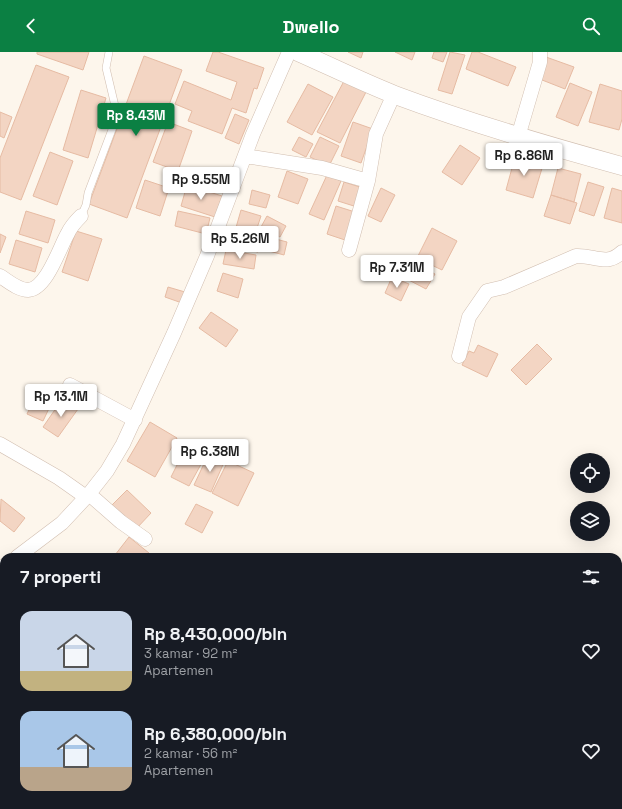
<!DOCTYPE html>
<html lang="id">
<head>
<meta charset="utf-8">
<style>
  :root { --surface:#171b24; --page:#242831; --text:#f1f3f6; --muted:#9ea1a6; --accent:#0b8043 }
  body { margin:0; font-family:"Space Grotesk",sans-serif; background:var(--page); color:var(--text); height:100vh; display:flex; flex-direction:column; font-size:15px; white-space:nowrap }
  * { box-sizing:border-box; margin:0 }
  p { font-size:13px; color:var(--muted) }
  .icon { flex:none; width:22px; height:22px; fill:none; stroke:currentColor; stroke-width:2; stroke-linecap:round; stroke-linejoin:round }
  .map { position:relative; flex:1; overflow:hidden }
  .sheet { position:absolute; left:0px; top:501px; width:622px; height:256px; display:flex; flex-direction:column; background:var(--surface); border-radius:12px 12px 0 0; box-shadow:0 4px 16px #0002 }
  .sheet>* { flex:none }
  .fabs { position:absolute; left:570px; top:401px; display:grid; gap:8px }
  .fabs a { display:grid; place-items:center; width:40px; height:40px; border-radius:50%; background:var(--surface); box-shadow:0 4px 16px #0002; font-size:20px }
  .price { position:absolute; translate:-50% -34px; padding:0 9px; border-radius:4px; background:#fff; color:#222; font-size:13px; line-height:26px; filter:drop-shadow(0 1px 2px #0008) }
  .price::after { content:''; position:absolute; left:50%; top:24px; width:12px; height:9px; margin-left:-6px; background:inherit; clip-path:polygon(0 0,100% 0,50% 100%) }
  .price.active { background:var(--accent); color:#fff }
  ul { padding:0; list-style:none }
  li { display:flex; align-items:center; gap:12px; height:100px; padding:0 20px }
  li span { display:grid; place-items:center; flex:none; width:112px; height:80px; border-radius:12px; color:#555 }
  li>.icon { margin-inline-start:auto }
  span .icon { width:48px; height:48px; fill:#fffc; stroke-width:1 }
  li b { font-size:17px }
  h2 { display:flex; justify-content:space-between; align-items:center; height:48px; padding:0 20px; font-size:17px }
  header { display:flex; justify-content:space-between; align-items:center; height:52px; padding:0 20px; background:var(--accent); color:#fff; font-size:18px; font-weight:800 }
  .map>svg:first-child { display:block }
</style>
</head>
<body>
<header><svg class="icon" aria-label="back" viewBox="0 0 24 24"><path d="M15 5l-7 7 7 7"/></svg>Dwello<svg class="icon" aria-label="search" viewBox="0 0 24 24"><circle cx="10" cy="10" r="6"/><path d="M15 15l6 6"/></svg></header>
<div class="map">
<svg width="622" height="757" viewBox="0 0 622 757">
  <rect width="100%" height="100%" fill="#fdf6ec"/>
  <!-- building -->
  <path fill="#f3d5c3" stroke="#e6bba3" d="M37,0H89L83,18L37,2Z
    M213,0H218L264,16L257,37L254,36L246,61L232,56L222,82L188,69L192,59L175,52L184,29L231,48L237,30L206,19Z
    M348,0H363L361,6Z
    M395,0H415L412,8Z
    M434,0H447L443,10L432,6Z
    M450,0L465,3L452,42L438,38Z
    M472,0H478L516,15L508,34L466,17Z
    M144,4L182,18L127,166L89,152Z
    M546,5L574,15L565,37L537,26Z
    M36,13L69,25L21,148L0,140V106Z
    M344,29L366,40L340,91L317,80Z
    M570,31L592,40L578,74L556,65Z
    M308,32L333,45L312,83L287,70Z
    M600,32L622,39V67L619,78L589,70Z
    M81,38L106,46L88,106L63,98Z
    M0,60L12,65L4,86L0,84Z
    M235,62L249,68L239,92L225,86Z
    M168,70L192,79L178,119L153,110Z
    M353,70L373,77L361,111L341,104Z
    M299,85L313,92L306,105L292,98Z
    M320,85L339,94L329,114L310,105Z
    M460,93L480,106L462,133L442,120Z
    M50,100L73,109L57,153L33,144Z
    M515,105L543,113L533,146L506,138Z
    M558,116L581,122L574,150L551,143Z
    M287,119L308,127L298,152L278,145Z
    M327,123L341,129L324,168L309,162Z
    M145,128L169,136L160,164L136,156Z
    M344,130L363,136L357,155L338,149Z
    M588,130L604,135L594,164L579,159Z
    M187,133L222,144L215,165L181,154Z
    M381,136L395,143L381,170L368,164Z
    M612,136L622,139V171L604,166Z
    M252,138L270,143L266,156L249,152Z
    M551,143L577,151L570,172L544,164Z
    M336,154L355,160L345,188L327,182Z
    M241,158L261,164L254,185L235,179Z
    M26,159L55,168L48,191L19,182Z
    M178,159L210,166L206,182L175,174Z
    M267,164L286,174L280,185L261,175Z
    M432,176L457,189L442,218L417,206Z
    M76,179L102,187L88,229L62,220Z
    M0,182L6,185L0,201Z
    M231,184L260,190L258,200L229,194Z
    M272,186L287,190L284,203L269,199Z
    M16,188L42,196L35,220L9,212Z
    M226,198L256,203L254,217L223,212Z
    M409,209L435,222L426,237L401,224Z
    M223,221L243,227L238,246L217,239Z
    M392,225L409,232L401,249L385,241Z
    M168,235L185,240L182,251L165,245Z
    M211,260L238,278L226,295L199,276Z
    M537,292L552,307L526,333L511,318Z
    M478,293L498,302L487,325L462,313L469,299L474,301Z
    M38,339L54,346L43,369L27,362Z
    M63,346L78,357L58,385L43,375Z
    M150,370L177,386L155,425L127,409Z
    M186,395L205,405L189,434L171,425Z
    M209,401L225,408L211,440L194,433Z
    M228,409L254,421L238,454L212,441Z
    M127,438L151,461L136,477L111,454Z
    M1,447L25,466L14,480L0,469Z
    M196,452L213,460L202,481L185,472Z
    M129,485L149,501L145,505H118L115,503Z"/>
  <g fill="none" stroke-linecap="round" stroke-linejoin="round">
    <!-- service casing -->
    <g stroke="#d1beb0" stroke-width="8">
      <path id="service" d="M81,164L86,153L88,141L116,67V58L106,16L109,0"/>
    </g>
    <!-- minor casing -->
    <g stroke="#d1beb0" stroke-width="15">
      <path id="minor" d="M518,85L540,10V0
        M245,104L322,116L368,129
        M349,198L368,129L376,82L394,42
        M0,224C8,229 18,238 28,238C47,237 60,194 68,181C71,174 76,169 81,164
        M459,304L469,265L487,239L504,235L576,204C595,203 606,215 622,200
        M70,333L135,368
        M0,392L59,426L86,445
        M89,442L121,470L145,487
        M17,505L62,471L89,442L107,419L123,392L174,281L207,204L253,82L289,0
        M0,517L4,514"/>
    </g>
    <!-- tertiary casing -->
    <g stroke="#d1beb0" stroke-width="19">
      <path id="tertiary" d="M298,0C330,14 362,30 395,43C470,71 545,93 622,114"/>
    </g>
    <!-- service -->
    <use href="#service" stroke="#fff" stroke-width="7"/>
    <!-- minor -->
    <use href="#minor" stroke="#fff" stroke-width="14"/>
    <!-- tertiary -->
    <use href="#tertiary" stroke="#fff" stroke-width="18"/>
  </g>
</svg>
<div class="fabs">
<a><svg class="icon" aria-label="locate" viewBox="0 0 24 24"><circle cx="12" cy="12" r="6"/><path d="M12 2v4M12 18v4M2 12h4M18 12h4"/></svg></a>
<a><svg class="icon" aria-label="layers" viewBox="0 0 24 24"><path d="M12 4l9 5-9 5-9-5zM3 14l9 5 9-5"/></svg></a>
</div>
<b class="price active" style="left:136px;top:85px">Rp 8.43M</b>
<b class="price" style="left:524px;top:125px">Rp 6.86M</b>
<b class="price" style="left:201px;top:149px">Rp 9.55M</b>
<b class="price" style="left:240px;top:208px">Rp 5.26M</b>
<b class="price" style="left:397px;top:237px">Rp 7.31M</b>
<b class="price" style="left:61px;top:366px">Rp 13.1M</b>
<b class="price" style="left:210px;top:421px">Rp 6.38M</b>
<section class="sheet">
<h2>7 properti<svg class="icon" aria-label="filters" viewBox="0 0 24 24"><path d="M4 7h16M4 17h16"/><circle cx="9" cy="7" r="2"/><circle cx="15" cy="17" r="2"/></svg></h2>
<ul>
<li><span style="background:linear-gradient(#c9d6e8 75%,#c2b280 0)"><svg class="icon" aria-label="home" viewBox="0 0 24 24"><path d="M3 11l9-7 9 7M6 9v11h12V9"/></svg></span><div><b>Rp 8,430,000/bln</b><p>3 kamar · 92 m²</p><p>Apartemen</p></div><svg class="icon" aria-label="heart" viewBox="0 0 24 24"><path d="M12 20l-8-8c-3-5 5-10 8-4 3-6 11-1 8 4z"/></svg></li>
<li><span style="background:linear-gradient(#a9c7e8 70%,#b9a48a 0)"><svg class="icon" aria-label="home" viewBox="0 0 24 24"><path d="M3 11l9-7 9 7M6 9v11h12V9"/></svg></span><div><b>Rp 6,380,000/bln</b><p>2 kamar · 56 m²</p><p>Apartemen</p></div><svg class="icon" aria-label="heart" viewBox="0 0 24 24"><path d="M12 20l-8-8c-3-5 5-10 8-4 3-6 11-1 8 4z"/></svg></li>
</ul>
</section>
</div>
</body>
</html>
